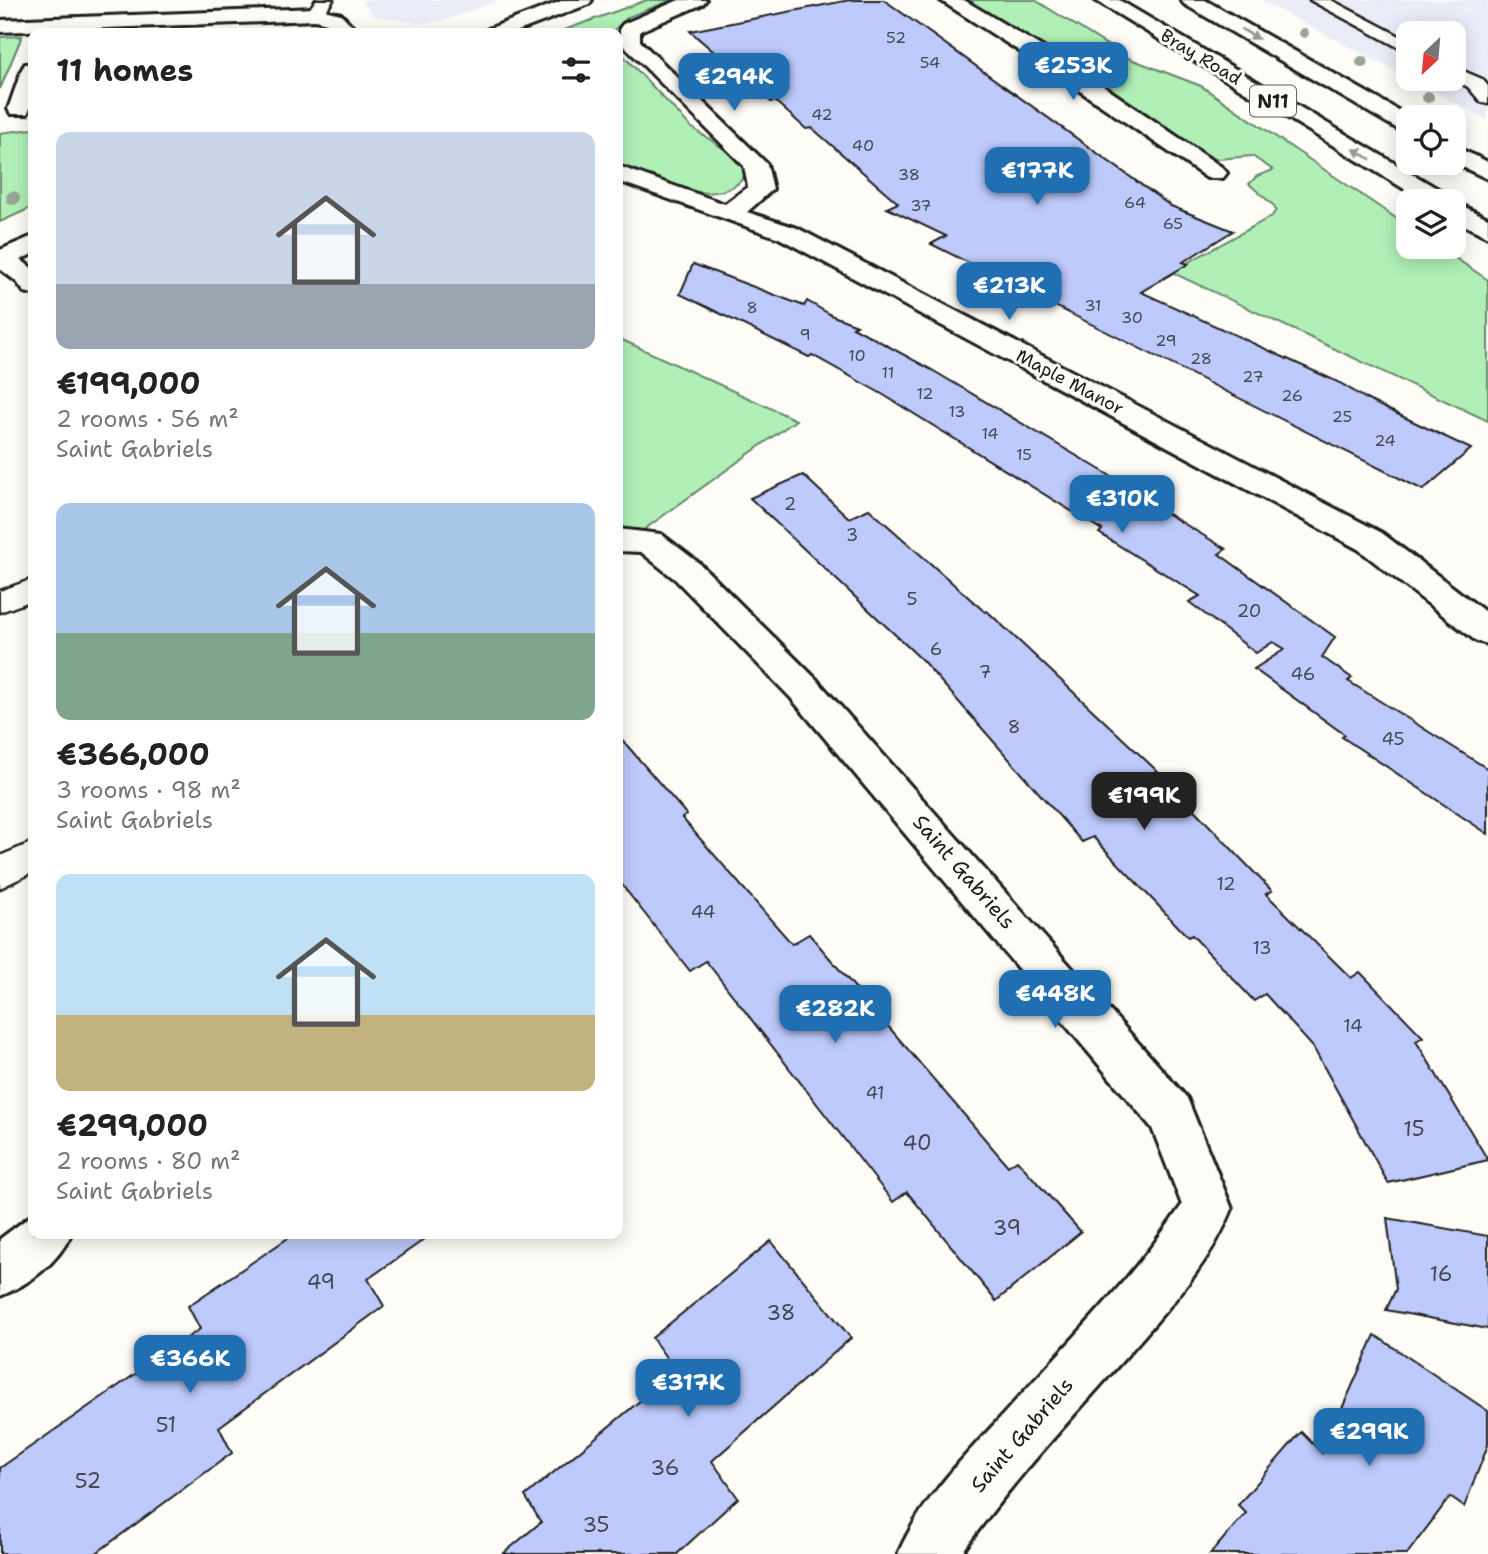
<!DOCTYPE html>
<html lang="en">
<head>
<meta charset="utf-8">
<style>
  :root { --surface:#fff; --page:#f6f6f6; --text:#222; --muted:#767676; --accent:#1f6fb2 }
  body { margin:0; font-family:"Shantell Sans",sans-serif; background:var(--page); color:var(--text); height:100vh; display:flex; flex-direction:column; font-size:26px; white-space:nowrap }
  * { box-sizing:border-box; margin:0 }
  p { font-size:23px; color:var(--muted) }
  .icon { flex:none; width:38px; height:38px; fill:none; stroke:currentColor; stroke-width:2; stroke-linecap:round; stroke-linejoin:round }
  .map { position:relative; flex:1; overflow:hidden }
  .panel { position:absolute; left:28px; top:28px; width:595px; height:1211px; display:flex; flex-direction:column; background:var(--surface); border-radius:14px; box-shadow:0 4px 18px #0003 }
  .panel>* { flex:none }
  .needle { width:46px; rotate:206deg }
  .controls { position:absolute; left:1396px; top:21px; display:grid; gap:14px }
  .controls a { display:grid; place-items:center; width:70px; height:70px; border-radius:14px; background:var(--surface); box-shadow:0 4px 18px #0003; font-size:35px }
  .price { position:absolute; translate:-50% -60px; padding:0 16px; border-radius:14px; background:var(--accent); color:#fff; font-size:23px; line-height:46px; filter:drop-shadow(0 2px 4px #0008) }
  .price::after { content:''; position:absolute; left:50%; top:42px; width:21px; height:16px; margin-left:-10px; background:inherit; clip-path:polygon(0 0,100% 0,50% 100%) }
  .price.selected { background:#222; color:#fff }
  ul { padding:0; list-style:none }
  li { display:grid; align-content:center; gap:14px; height:371px; padding:0 28px }
  li span { display:grid; place-items:center; height:217px; border-radius:14px; color:#555 }
  li>.icon { margin-inline-start:auto }
  span .icon { width:126px; height:126px; fill:#fffc; stroke-width:1 }
  li b { font-size:30px }
  h2 { display:flex; justify-content:space-between; align-items:center; height:84px; padding:0 28px; font-size:30px }
  .map>svg:first-child { display:block }
</style>
</head>
<body>
<div class="map">
<svg width="1488" height="1554" viewBox="0 0 1488 1554">
  <rect width="100%" height="100%" fill="#fdfcf7"/>
  <filter id="ink" filterUnits="userSpaceOnUse"><feTurbulence type="fractalNoise" baseFrequency=".0143" numOctaves="2"/><feDisplacementMap in="SourceGraphic" scale="14" xChannelSelector="R" yChannelSelector="G"/><feConvolveMatrix kernelMatrix="1 2 1 2 8 2 1 2 1" color-interpolation-filters="sRGB"/></filter>
  <g filter="url(#ink)">
    <!-- built -->
    <path fill="#eaedf8" d="M362,0H498L446,20L420,23L374,16Z
      M1260,0H1488V120L1410,79H1454V33H1409V78Z"/>
    <!-- green -->
    <path fill="#b0f0b7" stroke="#66866a" stroke-width="2" d="M647,0H672L628,17L611,33H556Z
      M962,0H1035L1128,58L1201,86L1409,227V247H1439L1488,280V421L1171,272L1272,216L1276,210L1273,205L1249,184L1257,176L1273,170L1252,156L1218,159L1198,153L1077,67Z
      M22,36L0,89V37Z
      M618,50L691,127L745,163C746,175 744,180 734,186C699,206 652,176 618,164Z
      M33,129V207L0,222V133Z
      M618,338L796,420L635,536L618,538Z"/>
    <!-- building -->
    <path fill="#bdcafb" stroke="#1c1c1c" stroke-width="2" d="M850,0H884L1171,206L1233,231L1183,262L1188,264L1141,292L1340,383L1370,401L1471,449L1423,490L931,244L946,236L887,208L898,203L812,128L806,129L775,101L771,102L690,31Z
      M693,264L804,306L807,301L833,316L857,325L853,327L932,370L1141,494L1138,496L1226,549L1219,554L1335,637L1322,657L1352,678L1348,681L1488,769V834L1342,737L1345,735L1254,669L1285,649L1273,642L1256,653L1189,602L1200,596L1099,533L1102,530L882,394L812,355L809,357L680,294Z
      M803,475L849,518L869,509L985,612L987,611L1154,768L1272,891L1266,894L1351,978L1360,972L1423,1037L1416,1041L1488,1160L1388,1183L1313,1047L1265,994L1254,1001L1192,935L1188,937L1093,837L1082,842L922,660L750,498Z
      M618,735L687,815L682,818L792,944L809,934L1008,1166L1017,1160L1081,1232L996,1301L907,1192L893,1202L706,961L690,971L618,880Z
      M1387,1218L1488,1236V1329L1386,1310L1396,1289Z
      M294,1234H432L368,1279L384,1306L219,1427L232,1453L95,1554H0V1468L200,1329L188,1306Z
      M771,1241L851,1338L712,1461L738,1498L677,1554H503L541,1522L525,1496L676,1371L652,1338Z
      M1375,1335L1488,1411V1445L1464,1507L1450,1497L1407,1554H1210L1246,1513L1238,1505L1301,1432L1322,1453Z"/>
    <g fill="none" stroke-linecap="round" stroke-linejoin="round">
      <!-- service casing -->
      <g stroke="#1c1c1c" stroke-width="5">
        <path id="service" d="M316,0H333L321,18L315,19L306,14Z
          M1310,0H1331L1409,41V53Z
          M1454,67L1482,79L1488,86V104L1481,102L1468,87L1453,79Z
          M33,579V600L0,612V591Z
          M33,842V872L0,888V856Z"/>
      </g>
      <!-- minor casing -->
      <g stroke="#1c1c1c" stroke-width="6">
        <path id="minor" d="M679,0H706L703,4L640,31V41L767,164L773,189L747,212L797,228L1382,533L1488,614V644L1476,641L1358,549L779,238L618,181V166L725,204L748,187L744,166L620,42V28L623,24Z
          M940,0H964L1074,66L1223,168L1227,173L1223,178H1207L1058,76Z
          M315,8L341,14L359,33H338L327,23L315,20L0,32V20Z
          M33,63C34,79 37,100 27,114H11L8,109L22,69L25,64Z
          M3,251L12,253L33,269V294L24,292L17,282L0,269V252Z
          M618,529L661,534L700,564L817,680L1187,1098L1232,1209C1210,1264 1168,1308 1130,1352C1072,1418 1011,1482 961,1554H898C920,1502 963,1458 1001,1417C1063,1348 1130,1282 1182,1205L1152,1128L791,698L676,580L641,552L618,551Z
          M33,1214V1234H71C59,1262 28,1285 0,1296V1239Z"/>
      </g>
      <!-- tertiary casing -->
      <g stroke="#1c1c1c" stroke-width="6">
        <path id="tertiary" d="M564,0H592L589,4L513,33H485L488,29Z
          M33,236V254L0,268V250Z"/>
      </g>
      <!-- trunk casing -->
      <g stroke="#1c1c1c" stroke-width="6">
        <path id="trunk" d="M1095,0H1119L1450,196L1453,201H1424Z
          M1181,0H1205L1410,117L1409,133L1401,131L1184,4Z
          M1454,146L1488,162V179L1454,163Z
          M1454,202L1488,218V237L1454,220Z"/>
      </g>
      <!-- service -->
      <use href="#service" fill="#fdfcf7" fill-rule="evenodd"/>
      <!-- minor -->
      <use href="#minor" fill="#fdfcf7" fill-rule="evenodd"/>
      <!-- tertiary -->
      <use href="#tertiary" fill="#fdfcf7" fill-rule="evenodd"/>
      <!-- trunk -->
      <use href="#trunk" fill="#fdfcf7" fill-rule="evenodd"/>
    </g>
    <!-- trees -->
    <g fill="#99a498">
      <circle cx="1304" cy="33" r="5"/>
      <circle cx="1362" cy="62" r="6"/>
      <circle cx="1428" cy="97" r="6"/>
      <circle cx="13" cy="198" r="7"/>
    </g>
    <!-- one-way arrows -->
    <defs><path id="oneway-solid" d="M-6-.8H1V-3.2L6.5 0L1 3.2V.8H-6Z" transform="scale(1.75)"/></defs>
    <g fill="#989794">
      <use href="#oneway-solid" transform="translate(1250 34) rotate(30)"/>
      <use href="#oneway-solid" transform="translate(1362 154) rotate(-149)"/>
    </g>
  </g>
  <g text-anchor="middle" dominant-baseline="central" stroke-width="6" stroke-linejoin="round" paint-order="stroke">
    <!-- far-number labels -->
    <g font-size="16" fill="#444854">
      <text x="896" y="37">52</text>
      <text x="930" y="62">54</text>
      <text x="822" y="114">42</text>
      <text x="863" y="145">40</text>
      <text x="909" y="174">38</text>
      <text x="1135" y="202">64</text>
      <text x="921" y="205">37</text>
      <text x="1173" y="223">65</text>
      <text x="1093" y="305">31</text>
      <text x="752" y="307">8</text>
      <text x="1132" y="317">30</text>
      <text x="805" y="334">9</text>
      <text x="1166" y="340">29</text>
      <text x="857" y="355">10</text>
      <text x="1201" y="358">28</text>
      <text x="888" y="372">11</text>
      <text x="1253" y="376">27</text>
      <text x="925" y="393">12</text>
      <text x="1292" y="395">26</text>
      <text x="957" y="411">13</text>
      <text x="1342" y="416">25</text>
      <text x="990" y="433">14</text>
      <text x="1385" y="440">24</text>
      <text x="1024" y="454">15</text>
    </g>
    <!-- far-street labels -->
    <g font-size="18" fill="#1c1c1c" stroke="#fdfcf7">
      <text transform="translate(1201 57) rotate(31)">Bray Road</text>
      <text transform="translate(1070 382) rotate(28)">Maple Manor</text>
    </g>
    <!-- number labels -->
    <g font-size="18" fill="#444854">
      <text x="790" y="504">2</text>
      <text x="852" y="535">3</text>
      <text x="912" y="599">5</text>
      <text x="1249" y="611">20</text>
      <text x="936" y="649">6</text>
      <text x="985" y="672">7</text>
      <text x="1303" y="674">46</text>
      <text x="1014" y="727">8</text>
      <text x="1393" y="739">45</text>
      <text x="1226" y="884">12</text>
      <text x="703" y="912">44</text>
      <text x="1262" y="948">13</text>
      <text x="1353" y="1026">14</text>
      <text x="875" y="1093">41</text>
    </g>
    <!-- shield labels -->
    <rect fill="#fdfcf7" stroke="#605f5e" stroke-width="2" x="1250" y="85.5" width="46" height="31" rx="5"/>
    <g font-size="19" font-weight="bold" fill="#1c1c1c">
      <text x="1273" y="101">N11</text>
    </g>
    <!-- street labels -->
    <g font-size="21" fill="#1c1c1c" stroke="#fdfcf7">
      <text transform="translate(964 872) rotate(49)">Saint Gabriels</text>
      <text transform="translate(1022 1435) rotate(-49)">Saint Gabriels</text>
    </g>
    <!-- near-number labels -->
    <g font-size="21" fill="#444854">
      <text x="1414" y="1129">15</text>
      <text x="917" y="1143">40</text>
      <text x="1007" y="1228">39</text>
      <text x="1441" y="1274">16</text>
      <text x="321" y="1282">49</text>
      <text x="781" y="1313">38</text>
      <text x="166" y="1425">51</text>
      <text x="665" y="1468">36</text>
      <text x="88" y="1481">52</text>
      <text x="596" y="1525">35</text>
    </g>
  </g>
</svg>
<div class="controls">
<a><svg class="needle" viewBox="-14 -14 28 28"><path d="M0-13l5 13h-10z" fill="#e53935"/><path d="M0 13l5-13h-10z" fill="#767676"/></svg></a>
<a><svg class="icon" aria-label="locate" viewBox="0 0 24 24"><circle cx="12" cy="12" r="6"/><path d="M12 2v4M12 18v4M2 12h4M18 12h4"/></svg></a>
<a><svg class="icon" aria-label="layers" viewBox="0 0 24 24"><path d="M12 4l9 5-9 5-9-5zM3 14l9 5 9-5"/></svg></a>
</div>
<b class="price" style="left:1073px;top:102px">€253K</b>
<b class="price" style="left:734px;top:113px">€294K</b>
<b class="price" style="left:1037px;top:207px">€177K</b>
<b class="price" style="left:1009px;top:322px">€213K</b>
<b class="price" style="left:1122px;top:535px">€310K</b>
<b class="price selected" style="left:1144px;top:832px">€199K</b>
<b class="price" style="left:1055px;top:1030px">€448K</b>
<b class="price" style="left:835px;top:1045px">€282K</b>
<b class="price" style="left:190px;top:1395px">€366K</b>
<b class="price" style="left:688px;top:1419px">€317K</b>
<b class="price" style="left:1369px;top:1468px">€299K</b>
<section class="panel">
<h2>11 homes<svg class="icon" aria-label="filters" viewBox="0 0 24 24"><path d="M4 7h16M4 17h16"/><circle cx="9" cy="7" r="2"/><circle cx="15" cy="17" r="2"/></svg></h2>
<ul>
<li><span style="background:linear-gradient(#c9d6e8 70%,#9aa5b1 0)"><svg class="icon" aria-label="home" viewBox="0 0 24 24"><path d="M3 11l9-7 9 7M6 9v11h12V9"/></svg></span><div><b>€199,000</b><p>2 rooms · 56 m²</p><p>Saint Gabriels</p></div></li>
<li><span style="background:linear-gradient(#a9c7e8 60%,#7fa58c 0)"><svg class="icon" aria-label="home" viewBox="0 0 24 24"><path d="M3 11l9-7 9 7M6 9v11h12V9"/></svg></span><div><b>€366,000</b><p>3 rooms · 98 m²</p><p>Saint Gabriels</p></div></li>
<li><span style="background:linear-gradient(#bfe0f5 65%,#c2b280 0)"><svg class="icon" aria-label="home" viewBox="0 0 24 24"><path d="M3 11l9-7 9 7M6 9v11h12V9"/></svg></span><div><b>€299,000</b><p>2 rooms · 80 m²</p><p>Saint Gabriels</p></div></li>
</ul>
</section>
</div>
</body>
</html>
